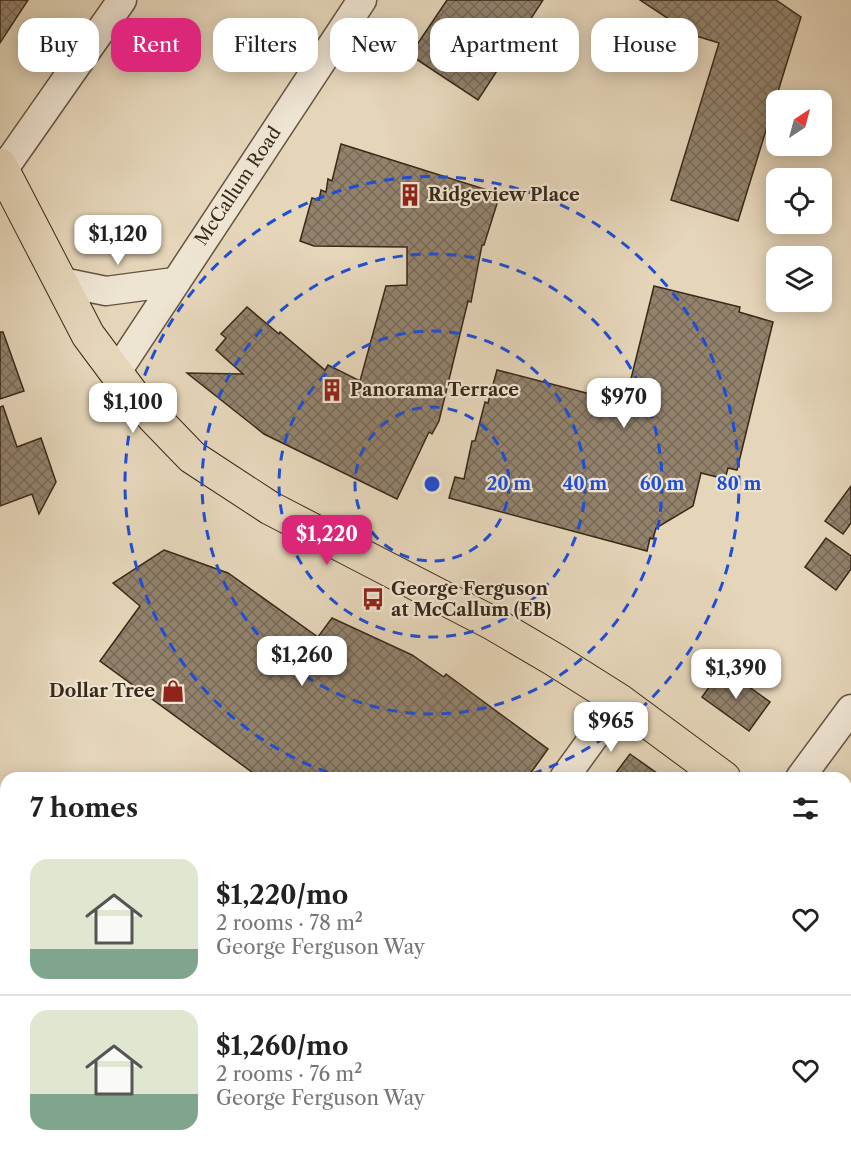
<!DOCTYPE html>
<html lang="en">
<head>
<meta charset="utf-8">
<style>
  :root { --surface:#fff; --page:#f2f2f2; --text:#222; --muted:#767676; --line:#e0e0e0; --accent:#db2777 }
  body { margin:0; font-family:"Libre Caslon Text",serif; background:var(--page); color:var(--text); height:100vh; display:flex; flex-direction:column; font-size:22px; white-space:nowrap }
  * { box-sizing:border-box; margin:0 }
  p { font-size:20px; color:var(--muted) }
  .icon { flex:none; width:33px; height:33px; fill:none; stroke:currentColor; stroke-width:2; stroke-linecap:round; stroke-linejoin:round }
  .map { position:relative; flex:1; overflow:hidden }
  .side { position:absolute; left:0px; top:772px; width:852px; height:386px; display:flex; flex-direction:column; background:var(--surface); border-radius:18px 18px 0 0; box-shadow:0 3px 15px #0003 }
  .side>* { flex:none }
  .top-card { position:absolute; left:18px; top:18px; width:816px; height:54px; display:flex; gap:12px }
  .needle { width:39px; rotate:36deg }
  .controls { position:absolute; left:766px; top:90px; display:grid; gap:12px }
  .controls a { display:grid; place-items:center; width:66px; height:66px; border-radius:12px; background:var(--surface); box-shadow:0 3px 15px #0003; font-size:30px }
  .price { position:absolute; translate:-50% -51px; padding:0 14px; border-radius:12px; background:#fff; color:#222; font-size:20px; line-height:39px; filter:drop-shadow(0 2px 3px #0008) }
  .price::after { content:''; position:absolute; left:50%; top:36px; width:18px; height:14px; margin-left:-9px; background:inherit; clip-path:polygon(0 0,100% 0,50% 100%) }
  .price.active { background:var(--accent); color:#fff }
  ul { padding:0; list-style:none }
  li { display:flex; align-items:center; gap:18px; height:150px; padding:0 30px }
  li+li { border-top:2px solid var(--line) }
  li span { display:grid; place-items:center; flex:none; width:168px; height:120px; border-radius:18px; color:#555 }
  li>.icon { margin-inline-start:auto }
  span .icon { width:72px; height:72px; fill:#fffc; stroke-width:1 }
  li b { font-size:26px }
  h2 { display:flex; justify-content:space-between; align-items:center; height:72px; padding:0 30px; font-size:26px }
  .tag { padding:0 21px; border-radius:18px; background:var(--surface); box-shadow:0 3px 15px #0003; font-size:21px; line-height:54px }
  .tag.active { background:var(--accent); color:#fff }
  .map>svg:first-child { display:block }
</style>
</head>
<body>
<div class="map">
<svg width="851" height="1157" viewBox="0 0 851 1157">
  <defs>
    <pattern id="building-cross-hatch" width="8" height="8" patternUnits="userSpaceOnUse" patternTransform="scale(1.5)"><rect width="8" height="8" fill="#92826c"/><path d="M0 0l8 8M0 8l8-8" fill="none" stroke="#786a58"/></pattern>
  </defs>
  <rect width="100%" height="100%" fill="#e5d5b9"/>
  <filter id="stains"><feTurbulence type="fractalNoise" baseFrequency=".00333" numOctaves="4"/><feColorMatrix values="0 0 0 0 .2 0 0 0 0 .09 0 0 0 0 .02 0 0 0 .5 -.17"/></filter>
  <radialGradient id="worn" r=".72"><stop offset=".6" stop-color="#630" stop-opacity="0"/><stop offset="1" stop-color="#630" stop-opacity=".3"/></radialGradient>
  <!-- building -->
  <path fill="url(#building-cross-hatch)" stroke="#392919" stroke-width="1.5" d="M0,0H28L0,43Z
    M447,0H543L478,100L410,55Z
    M640,0H776L801,17L738,221L671,200L719,43L693,35Z
    M341,144L500,194L484,245H482L471,302L468,301L439,421L432,434L429,432L397,499L264,434L187,373L243,374L216,350L226,338L221,334L247,307L279,334L280,332L325,370L328,365L360,381L386,286L407,285V247L314,246L300,241L312,198L319,200L321,190L326,192L328,179L332,181Z
    M654,286L740,307L739,312L773,322L737,470L728,468L725,479L701,473L693,506L656,528L653,539L650,538L647,551L449,498L455,477L464,479L472,441H475L485,402L488,403L497,370L625,403Z
    M0,332H3L24,391L0,399Z
    M3,406L17,447L41,438L56,482L39,514L32,494L0,506V407Z
    M851,486V523L843,534L825,521Z
    M826,538L851,556V569L836,590L805,567Z
    M164,550L228,573L318,637L332,618L412,655L444,677L446,674L548,749L527,778H260L100,661L140,606L113,583Z
    M723,668L770,702L749,731L702,697Z
    M630,754L664,778H612Z"/>
  <g fill="none" stroke-linecap="round" stroke-linejoin="round">
    <!-- minor casing -->
    <g stroke="#645441" stroke-width="31">
      <path id="minor" d="M3,170L122,0
        M62,282L106,291L174,282
        M116,373L362,0
        M564,778L620,701
        M800,778L851,709
        M846,1027L851,1020
        M685,1152L692,1157
        M286,1157L290,1152
        M752,1157L755,1152"/>
    </g>
    <!-- major casing -->
    <g stroke="#392919" stroke-width="35">
      <path id="major" d="M0,165L88,335L135,398L192,457L270,508L492,623L555,660L620,701L724,778
        M0,817L6,827
        M846,869L851,873
        M0,887L6,901
        M97,1152L98,1157
        M137,1152L138,1157
        M388,1152L395,1157"/>
    </g>
    <!-- minor -->
    <use href="#minor" stroke="#eee4d2" stroke-width="28"/>
    <!-- major -->
    <use href="#major" stroke="#e5d5b9" stroke-width="33"/>
  </g>
  <!-- distance rings -->
  <g fill="none" stroke="#1d4ed8" stroke-width="3" stroke-dasharray="10 8">
    <circle cx="432" cy="484" r="77"/>
    <circle cx="432" cy="484" r="153"/>
    <circle cx="432" cy="484" r="230"/>
    <path d="M345 778A307 307 0 1 1 519 778"/>
  </g>
  <!-- icons -->
  <defs>
    <g id="building-bare" transform="scale(1.8)"><path d="M-4-6H4V6H1V3H-1V6H-4ZM-2.5-4.3h1.7v1.8h-1.7ZM.8-4.3h1.7v1.8H.8ZM-2.5-1h1.7V.8h-1.7ZM.8-1h1.7V.8H.8Z" fill="#8f2418" stroke="#eee4d2" stroke-width="2.5" paint-order="stroke"/></g>
    <g id="bus-bare" transform="scale(1.8)"><path d="M-5-6H5V4H4V6H2V4H-2V6H-4V4H-5ZM-3.5-4V0h7V-4ZM-3.5 1.2v1.5H-2V1.2ZM2 1.2v1.5H3.5V1.2Z" fill="#8f2418" stroke="#eee4d2" stroke-width="2.5" paint-order="stroke"/></g>
    <g id="shop-bare" transform="scale(1.8)"><path d="M-5-2.5h2.3a2.7 3.5 0 0 1 5.4 0H5L5.5 6h-11ZM-1.5-2.5h3a1.5 2.3 0 0 0-3 0Z" fill="#8f2418" stroke="#eee4d2" stroke-width="2.5" paint-order="stroke"/></g>
  </defs>
  <g fill-rule="evenodd">
    <use href="#building-bare" x="410" y="195"/>
    <use href="#building-bare" x="332" y="390"/>
    <use href="#bus-bare" x="373" y="599"/>
    <use href="#shop-bare" x="173" y="691"/>
  </g>
  <g text-anchor="middle" dominant-baseline="central" stroke-width="4.5" stroke-linejoin="round" paint-order="stroke">
    <!-- street labels -->
    <g font-size="18" fill="#392919" stroke="#eee4d2">
      <text transform="translate(238 186) rotate(-56)">McCallum Road</text>
    </g>
    <!-- poi labels -->
    <g font-size="18" font-weight="bold" fill="#392919" stroke="#eee4d2" text-anchor="start">
      <text x="428" y="195">Ridgeview Place</text>
      <text x="350" y="390">Panorama Terrace</text>
      <text x="391" y="589">George Ferguson<tspan x="391" dy="21">at McCallum (EB)</tspan></text>
      <text x="155" y="691" text-anchor="end">Dollar Tree</text>
    </g>
  </g>
  <circle cx="432" cy="484" r="9" fill="#1d4ed8" stroke="#eee4d2" stroke-width="3"/>
  <g font-size="18" text-anchor="middle" font-weight="bold" fill="#1d4ed8" stroke="#eee4d2" stroke-width="4.5" stroke-linejoin="round" paint-order="stroke">
    <text x="509" y="490">20 m</text>
    <text x="585" y="490">40 m</text>
    <text x="662" y="490">60 m</text>
    <text x="739" y="490">80 m</text>
  </g>
  <rect width="100%" height="100%" filter="url(#stains)"/>
  <rect width="100%" height="100%" fill="url(#worn)"/>
</svg>
<div class="controls">
<a><svg class="needle" viewBox="-14 -14 28 28"><path d="M0-13l5 13h-10z" fill="#e53935"/><path d="M0 13l5-13h-10z" fill="#767676"/></svg></a>
<a><svg class="icon" aria-label="locate" viewBox="0 0 24 24"><circle cx="12" cy="12" r="6"/><path d="M12 2v4M12 18v4M2 12h4M18 12h4"/></svg></a>
<a><svg class="icon" aria-label="layers" viewBox="0 0 24 24"><path d="M12 4l9 5-9 5-9-5zM3 14l9 5 9-5"/></svg></a>
</div>
<b class="price" style="left:118px;top:266px">$1,120</b>
<b class="price" style="left:624px;top:429px">$970</b>
<b class="price" style="left:133px;top:434px">$1,100</b>
<b class="price active" style="left:327px;top:566px">$1,220</b>
<b class="price" style="left:302px;top:687px">$1,260</b>
<b class="price" style="left:736px;top:700px">$1,390</b>
<b class="price" style="left:611px;top:753px">$965</b>
<div class="top-card">
<a class="tag">Buy</a>
<a class="tag active">Rent</a>
<a class="tag">Filters</a>
<a class="tag">New</a>
<a class="tag">Apartment</a>
<a class="tag">House</a>
</div>
<section class="side">
<h2>7 homes<svg class="icon" aria-label="filters" viewBox="0 0 24 24"><path d="M4 7h16M4 17h16"/><circle cx="9" cy="7" r="2"/><circle cx="15" cy="17" r="2"/></svg></h2>
<ul>
<li><span style="background:linear-gradient(#dfe7d0 75%,#7fa58c 0)"><svg class="icon" aria-label="home" viewBox="0 0 24 24"><path d="M3 11l9-7 9 7M6 9v11h12V9"/></svg></span><div><b>$1,220/mo</b><p>2 rooms · 78 m²</p><p>George Ferguson Way</p></div><svg class="icon" aria-label="heart" viewBox="0 0 24 24"><path d="M12 20l-8-8c-3-5 5-10 8-4 3-6 11-1 8 4z"/></svg></li>
<li><span style="background:linear-gradient(#dfe7d0 70%,#7fa58c 0)"><svg class="icon" aria-label="home" viewBox="0 0 24 24"><path d="M3 11l9-7 9 7M6 9v11h12V9"/></svg></span><div><b>$1,260/mo</b><p>2 rooms · 76 m²</p><p>George Ferguson Way</p></div><svg class="icon" aria-label="heart" viewBox="0 0 24 24"><path d="M12 20l-8-8c-3-5 5-10 8-4 3-6 11-1 8 4z"/></svg></li>
</ul>
</section>
</div>
</body>
</html>
